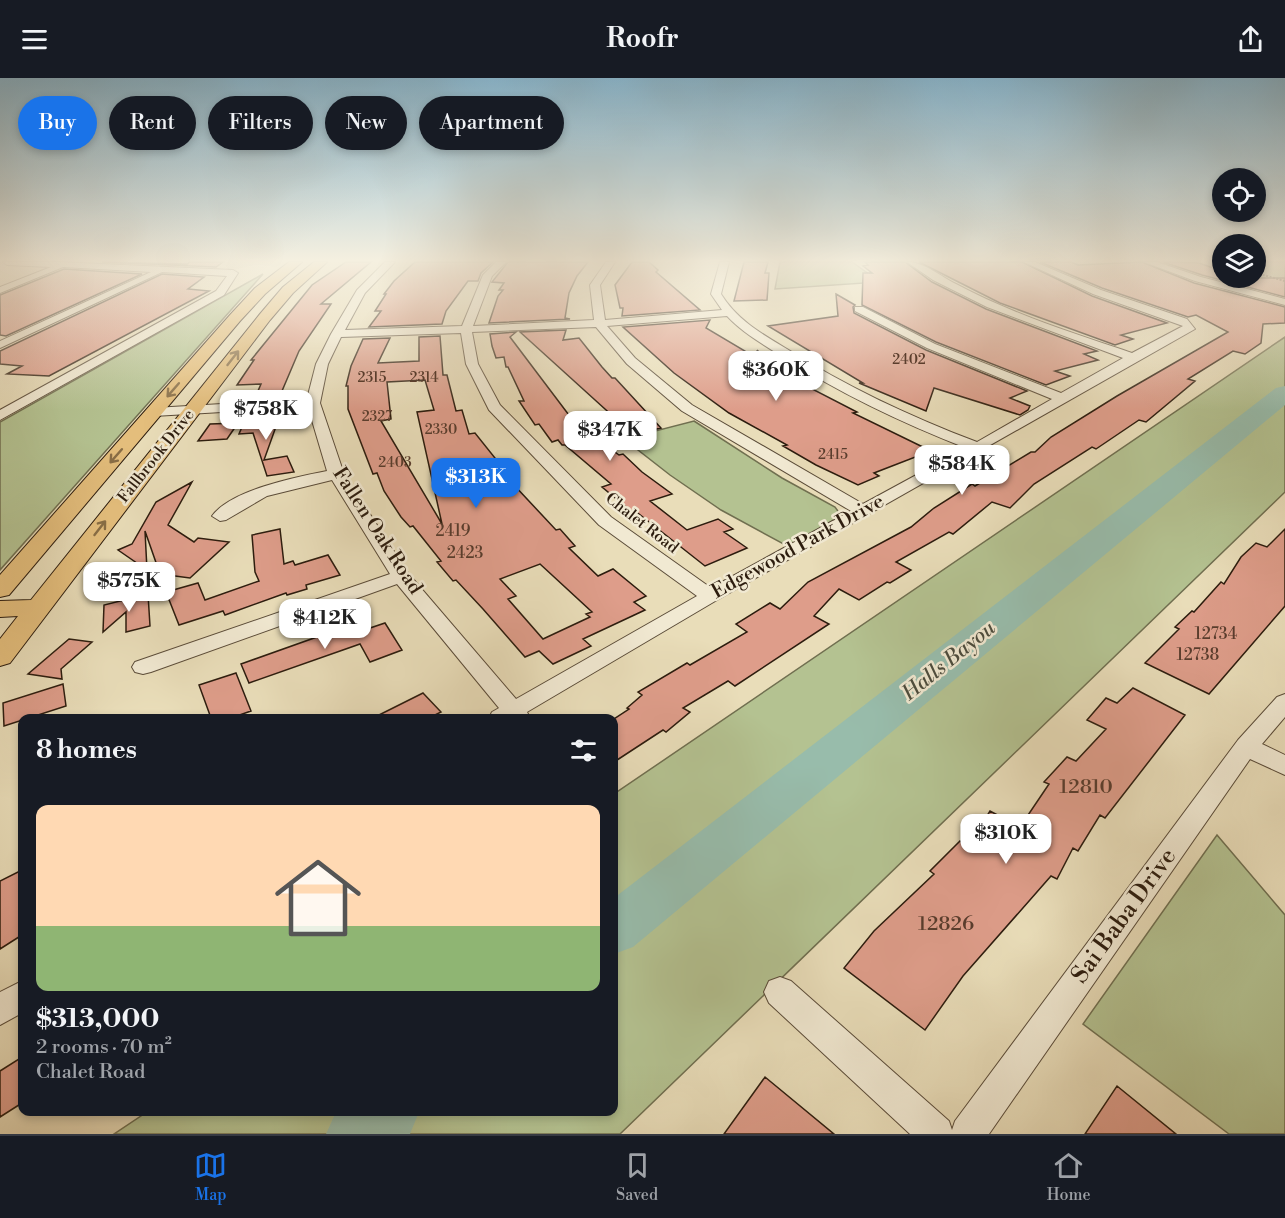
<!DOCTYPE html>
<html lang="en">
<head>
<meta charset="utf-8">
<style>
  :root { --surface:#171b24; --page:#242831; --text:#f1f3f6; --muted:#9ea1a6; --line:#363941; --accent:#1a73e8 }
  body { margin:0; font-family:"Libre Bodoni",serif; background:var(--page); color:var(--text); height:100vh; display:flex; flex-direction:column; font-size:22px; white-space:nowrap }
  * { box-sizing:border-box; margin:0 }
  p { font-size:20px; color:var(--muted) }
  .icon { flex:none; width:33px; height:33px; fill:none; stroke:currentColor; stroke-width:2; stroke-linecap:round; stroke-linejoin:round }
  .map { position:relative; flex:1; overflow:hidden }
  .side { position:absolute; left:18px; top:636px; width:600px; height:402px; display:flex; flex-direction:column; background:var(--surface); border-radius:12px; box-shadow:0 3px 9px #0003 }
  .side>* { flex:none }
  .guide { position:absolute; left:18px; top:18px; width:600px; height:54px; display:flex; gap:12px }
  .fabs { position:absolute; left:1212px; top:90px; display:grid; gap:12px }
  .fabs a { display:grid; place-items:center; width:54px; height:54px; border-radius:50%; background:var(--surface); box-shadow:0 3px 9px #0003; font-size:30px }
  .price { position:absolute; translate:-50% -51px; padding:0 14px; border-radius:12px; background:#fff; color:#222; font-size:20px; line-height:39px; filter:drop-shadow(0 2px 3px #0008) }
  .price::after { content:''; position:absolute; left:50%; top:36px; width:18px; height:14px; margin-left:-9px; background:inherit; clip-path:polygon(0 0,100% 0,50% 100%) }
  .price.on { background:var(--accent); color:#fff }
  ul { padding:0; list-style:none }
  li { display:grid; align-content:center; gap:12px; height:318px; padding:0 18px }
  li+li { border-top:2px solid var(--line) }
  li span { display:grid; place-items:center; height:186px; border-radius:12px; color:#555 }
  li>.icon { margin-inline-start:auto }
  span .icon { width:108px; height:108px; fill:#fffc; stroke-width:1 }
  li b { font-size:26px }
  h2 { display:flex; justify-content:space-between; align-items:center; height:72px; padding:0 18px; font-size:26px }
  .tag { padding:0 21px; border-radius:27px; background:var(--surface); box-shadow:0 3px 9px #0003; font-size:21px; line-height:54px }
  .tag.on { background:var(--accent); color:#fff }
  header { display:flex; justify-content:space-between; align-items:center; height:78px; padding:0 18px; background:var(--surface); font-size:27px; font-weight:600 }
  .menu { display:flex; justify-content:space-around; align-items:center; height:84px; border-top:2px solid var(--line); background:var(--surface); font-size:16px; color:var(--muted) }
  .menu a { display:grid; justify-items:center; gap:3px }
  .menu .on { color:var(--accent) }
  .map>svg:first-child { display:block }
</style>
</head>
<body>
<header><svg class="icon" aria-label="menu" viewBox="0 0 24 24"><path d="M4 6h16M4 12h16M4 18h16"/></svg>Roofr<svg class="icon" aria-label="share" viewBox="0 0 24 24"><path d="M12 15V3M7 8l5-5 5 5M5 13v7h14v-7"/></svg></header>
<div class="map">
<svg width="1285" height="1056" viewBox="0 0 1285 1056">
  <rect width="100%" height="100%" fill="#e9ddb9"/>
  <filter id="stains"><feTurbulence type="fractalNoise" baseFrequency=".00333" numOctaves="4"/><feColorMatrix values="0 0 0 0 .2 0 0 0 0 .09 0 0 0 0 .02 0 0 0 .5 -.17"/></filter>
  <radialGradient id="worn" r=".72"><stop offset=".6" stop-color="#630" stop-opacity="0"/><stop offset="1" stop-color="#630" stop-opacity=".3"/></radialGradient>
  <!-- green -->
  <path fill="#b4c291" stroke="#706f50" stroke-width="1.5" d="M780,184H852L880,204L775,211Z
    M1256,184H1285V206L1256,198Z
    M263,196L0,492V344Z
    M1285,259V414L620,1056H114L147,1034H614V716Z
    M694,343L782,400L835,429L840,436L837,440L789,469L721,432L670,397L624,361Z
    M1217,757L1285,837V1056H1229L1083,946Z"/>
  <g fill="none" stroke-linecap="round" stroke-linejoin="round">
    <!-- river -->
    <path fill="#98bcab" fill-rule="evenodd" d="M1285,308V327L633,869L614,876V820L1276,310Z
      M336,1034H419L410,1056H326Z"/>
  </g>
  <!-- building -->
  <path fill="#de9d8a" stroke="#2c1c0e" stroke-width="1.5" fill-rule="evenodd" d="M102,184L187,186L190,184H223L216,189Z
    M346,184H371L321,226H331L299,273L279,320L254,322L261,306L237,307L254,282H251L312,207Z
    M415,184H493L481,195L478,203H468L446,233L442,246L369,249L381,233H375L386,216H384L394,203Z
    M508,184H588L577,198L569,215L565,240L570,241L489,245L498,218L503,212H499L504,205L492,204Z
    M632,184H649L658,192L656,194L700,232L622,238L623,230H620L615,207Z
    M744,184H768L765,195H769L767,222L734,223Z
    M865,184H905L932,204L986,231L1097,273L1084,276L1098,282L1055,293L1070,298L1046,307L936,264L862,227L863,195H872L863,188L868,187Z
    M919,184H1022L1092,218L1167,245L1121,257L1133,261L1115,267L1000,225Z
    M1040,184H1071L1078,187L1142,184L1194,205L1285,229V245L1263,246L1261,265L1245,276L1233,273L1188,301L1195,303L1146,344L1139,342L1096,371L1092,369L1034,406L1010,430L992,424L953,456L949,454L896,484L911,492L890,505L887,504L859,522L839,511L814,538L829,546L735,608L728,603L683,630L690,634L666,654L663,652L614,684V641L629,631L627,630L642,617L638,614L687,585L690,587L747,554L736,546L770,525L780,531L808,504L911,449L934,430L972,406L975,408L1031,374H1035L1051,359L1117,318L1228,254L1196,237L1188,239L1102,210Z
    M1163,184L1199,185L1222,193V200H1285V219L1202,197Z
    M64,191L142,196L6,258L0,257V217Z
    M162,196L204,199L188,211L209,213L49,298L7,296L22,288L0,286V273Z
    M836,216L855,227L853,229L854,235L926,272L1027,313L1010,320L1030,328L1028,332L1020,337L934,310L926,333L859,305H863L768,248L838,238Z
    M710,242L706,250L745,273L765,293L757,272L789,302L793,301L857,334L853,335L931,373L874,395L879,398L858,407L816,387L783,368L787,367L729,335L674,295L623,249Z
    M566,252L563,262L579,260L602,289L612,300H615L661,350L640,355L621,340L616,341L520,254Z
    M516,254L510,259L590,365L600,363L619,377L623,376L642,394L672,416L650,423L687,452L718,441L733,451L724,454L747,470L705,488L634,432L631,433L602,409L611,406L565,367H562L558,362L552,364L539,346L535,347L519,323H524L508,289H506L504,279L496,280L492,268L490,256Z
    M440,258L443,297H447L456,333L462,332L469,356L475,355L503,390L499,391L556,452L560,451L575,468L569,470L598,498L613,491L646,518L634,524L645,532L583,561L591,568L553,586L539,573L525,579L483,531L456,502L453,503L437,484L441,483L413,448L410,449L401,439L384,413L377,395L373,396L348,331V308H346L351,288L363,261L390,260L378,285L419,283V259ZM425,302L434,332L417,334L442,446L381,343L391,341L387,304ZM540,486L592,534L586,536L590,539L543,561L508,521L516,518L500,501Z
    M274,333L271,344L278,343L264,382L287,378L294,394L267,398L253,355L239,356L248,335Z
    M238,345L227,361L198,363L210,346Z
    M192,404L168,447L194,464L198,460L229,464L190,500L160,496L145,453L147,492L118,472L132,466L156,424Z
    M280,451L284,486L293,483L295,487L328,477L340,497L306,507L307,511L287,517L286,515L225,537L223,533L179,547L166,514L198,505L205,522L259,503L255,494L252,457Z
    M1285,451V528L1209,616L1145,585L1179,551L1175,549L1192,533L1194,534L1221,504L1224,506L1241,479L1256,465L1267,469Z
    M148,516L150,548L126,554V534L103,554L104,527Z
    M362,543L367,551L385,545L402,572L370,584L360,566L249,605L241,586Z
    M69,561L92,564L61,591L62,601L28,596Z
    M236,595L251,633L231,640H211L199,607Z
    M63,606L66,628L4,648L3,625Z
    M1133,610L1185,637L1105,740L1100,737L1078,773L1073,770L1057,801L1051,798L963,898L925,952L844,890L874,853L934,796L930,793L960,763L968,769L990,733L1020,749L1049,706L1044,704L1067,679L1076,683L1106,651L1087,642L1106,620L1117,625Z
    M423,615L441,634L429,640H373Z
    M22,792V857L0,871V803Z
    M22,979V1025L0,1039V993Z
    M765,999L834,1056H724Z
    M1117,1008L1176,1056H1085Z"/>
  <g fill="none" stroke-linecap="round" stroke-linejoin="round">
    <!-- minor casing -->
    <g stroke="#5b4c39" stroke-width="2">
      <path id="minor" d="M3,184H58L233,192L238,195L224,217L0,342V332L216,213L227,198L162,194L0,270V263L151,194L63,189L0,215V209L51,189L7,187Z
        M385,184H395L365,215L345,252L462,248L483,197L496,184H506L492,198L473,248L594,242L590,207L606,184H615L600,207L605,242L722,232L711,216L720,184H729L721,216C737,242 762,256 787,271C847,309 911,339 977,364L1052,321L927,270L855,233V229H863L935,266L1061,315L1123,280L987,229L933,202L907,184C924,184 940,198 956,206C1012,236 1073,255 1132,275L1183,248L1093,216L1024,184H1035L1101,212L1187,241L1195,251L717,522L527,634L530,640H489L492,634L499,630L397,506L151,594L143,596L135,594L132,589L135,584L390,496L332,402L267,418L226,442L220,443L212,438C231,412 296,399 327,393L308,329L154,338L147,334L154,330L307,321L316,286L331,256L357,212ZM727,238C743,255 764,267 783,279C841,316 902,345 966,370L863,426L692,327L635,280L607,248ZM596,249L627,286L682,333L851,433L711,510L611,439L500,327L478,286L472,254ZM461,255L466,286L489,332L599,447L697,518L516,621L408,495L344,396L320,325L328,286L341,259Z
        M1144,184H1157L1201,199L1285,221V227L1195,203Z
        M1285,616V639L1262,666L1285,677V697L1250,681L989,1056H910L769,925L764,914L769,903L780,899L791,903L949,1043L952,1052L955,1043L1238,662L1277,619Z
        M22,903V935L0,947V914Z"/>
    </g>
    <!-- major casing -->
    <g stroke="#2c1c0e" stroke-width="2">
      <path id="major" d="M289,184H302L265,216L240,243L9,517L0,519V497L230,237L255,210Z
        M314,184H327L293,215L270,242L10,585L0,588V561L18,538L0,539V523L31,522L260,236L283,209Z"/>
    </g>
    <!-- path -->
    <path stroke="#2c1c0e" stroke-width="2" stroke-dasharray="2 1.5" stroke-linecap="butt" d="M1218,184L1222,185
      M1256,195L1285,203"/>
    <!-- minor -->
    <use href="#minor" fill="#f1e9d2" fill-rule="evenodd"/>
    <!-- major -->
    <use href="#major" fill="#e4be7c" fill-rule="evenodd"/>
  </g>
  <!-- one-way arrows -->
  <defs><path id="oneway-shaft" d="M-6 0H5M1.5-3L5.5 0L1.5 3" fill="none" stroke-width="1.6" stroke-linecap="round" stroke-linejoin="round" transform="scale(1.5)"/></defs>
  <g stroke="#886d45">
    <use href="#oneway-shaft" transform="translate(233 280) rotate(-52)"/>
    <use href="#oneway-shaft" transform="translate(173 312) rotate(131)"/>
    <use href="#oneway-shaft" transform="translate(116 378) rotate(131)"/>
    <use href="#oneway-shaft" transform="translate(100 450) rotate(-52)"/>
  </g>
  <!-- sky -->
  <linearGradient id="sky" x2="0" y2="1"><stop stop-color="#88b7d0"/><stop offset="0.55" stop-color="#f5f0e0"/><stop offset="1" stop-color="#f5f0e0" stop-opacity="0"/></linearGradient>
  <rect width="1285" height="332" fill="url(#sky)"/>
  <g text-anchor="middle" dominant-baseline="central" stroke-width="5" stroke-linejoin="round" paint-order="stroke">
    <!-- far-number labels -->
    <g font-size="14" fill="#583c2d">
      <text x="909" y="282">2402</text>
      <text x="372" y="300">2315</text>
      <text x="424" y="300">2314</text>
      <text x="377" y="339">2327</text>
      <text x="441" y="352">2330</text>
      <text x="833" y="377">2415</text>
      <text x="395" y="385">2403</text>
    </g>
    <!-- far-street labels -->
    <g font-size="16" fill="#2c1c0e" stroke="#f1e9d2">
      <text transform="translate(156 378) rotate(-52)">Fallbrook Drive</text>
      <text transform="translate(642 445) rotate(38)">Chalet Road</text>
    </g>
    <!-- number labels -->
    <g font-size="16" fill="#583c2d">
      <text x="453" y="453">2419</text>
      <text x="465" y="475">2423</text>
      <text x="1216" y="556">12734</text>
      <text x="1198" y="577">12738</text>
    </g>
    <!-- street labels -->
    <g font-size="20" fill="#2c1c0e" stroke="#f1e9d2">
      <text transform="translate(377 453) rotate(57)">Fallen Oak Road</text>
      <text transform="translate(798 469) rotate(-29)">Edgewood Park Drive</text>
    </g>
    <!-- near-number labels -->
    <g font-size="20" fill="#583c2d">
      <text x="1086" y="709">12810</text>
      <text x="946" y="846">12826</text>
    </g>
    <!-- water labels -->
    <g font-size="21" font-style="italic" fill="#4c4c3d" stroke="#f1e9d2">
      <text transform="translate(949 583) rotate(-39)">Halls Bayou</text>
    </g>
    <!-- near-street labels -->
    <g font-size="24" fill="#2c1c0e" stroke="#f1e9d2">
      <text transform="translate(1124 838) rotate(-54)">Sai Baba Drive</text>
    </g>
  </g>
  <rect width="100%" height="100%" filter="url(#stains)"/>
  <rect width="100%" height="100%" fill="url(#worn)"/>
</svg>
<div class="fabs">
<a><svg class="icon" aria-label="locate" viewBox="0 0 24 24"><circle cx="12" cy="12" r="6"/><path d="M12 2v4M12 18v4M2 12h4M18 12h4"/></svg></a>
<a><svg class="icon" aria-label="layers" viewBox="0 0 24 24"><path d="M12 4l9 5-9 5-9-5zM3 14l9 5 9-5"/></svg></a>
</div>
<b class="price" style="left:776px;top:324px">$360K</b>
<b class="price" style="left:266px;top:363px">$758K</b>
<b class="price" style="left:610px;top:384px">$347K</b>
<b class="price" style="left:962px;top:418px">$584K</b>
<b class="price on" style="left:476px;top:431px">$313K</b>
<b class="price" style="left:129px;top:535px">$575K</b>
<b class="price" style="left:325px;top:572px">$412K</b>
<b class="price" style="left:1006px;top:787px">$310K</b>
<div class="guide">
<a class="tag on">Buy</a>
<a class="tag">Rent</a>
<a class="tag">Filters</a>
<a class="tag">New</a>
<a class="tag">Apartment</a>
</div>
<section class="side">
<h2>8 homes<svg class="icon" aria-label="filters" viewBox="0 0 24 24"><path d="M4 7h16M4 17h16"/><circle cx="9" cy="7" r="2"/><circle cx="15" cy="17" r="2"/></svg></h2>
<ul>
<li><span style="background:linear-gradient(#ffd9b3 65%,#8fb573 0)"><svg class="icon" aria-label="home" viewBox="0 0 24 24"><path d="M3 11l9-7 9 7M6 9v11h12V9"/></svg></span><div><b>$313,000</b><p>2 rooms · 70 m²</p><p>Chalet Road</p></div></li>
</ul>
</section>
</div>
<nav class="menu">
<a class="on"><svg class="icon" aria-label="map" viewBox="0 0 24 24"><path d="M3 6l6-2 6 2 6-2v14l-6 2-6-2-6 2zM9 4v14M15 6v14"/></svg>Map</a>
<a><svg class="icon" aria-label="saved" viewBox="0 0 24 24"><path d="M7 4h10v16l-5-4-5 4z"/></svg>Saved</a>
<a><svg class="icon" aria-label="home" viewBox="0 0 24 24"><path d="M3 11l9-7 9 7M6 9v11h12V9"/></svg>Home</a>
</nav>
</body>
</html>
